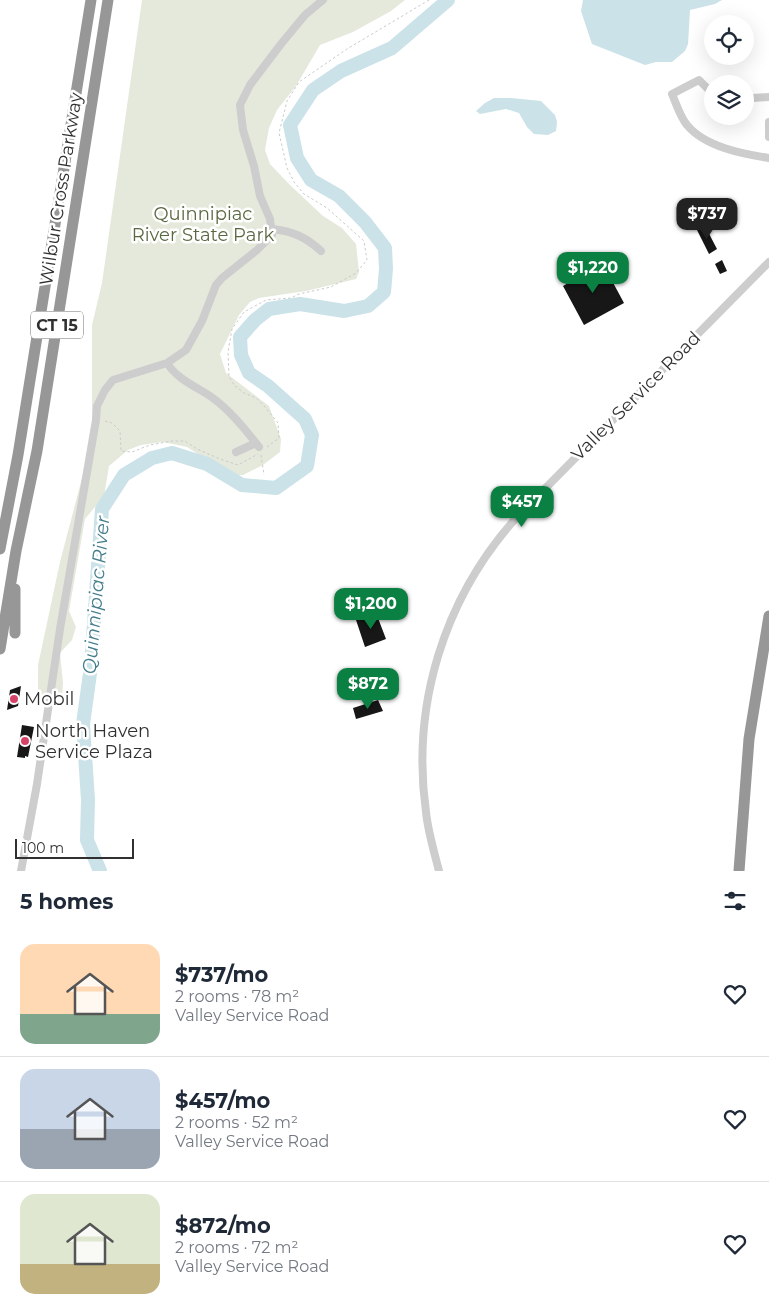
<!DOCTYPE html>
<html lang="en">
<head>
<meta charset="utf-8">
<style>
  :root { --surface:#fff; --page:#f2f2f3; --text:#1f2937; --muted:#747a83; --line:#e0e1e3; --accent:#0b8043 }
  body { margin:0; font-family:Montserrat,sans-serif; background:var(--page); color:var(--text); height:100vh; display:flex; flex-direction:column; font-size:19px; white-space:nowrap }
  * { box-sizing:border-box; margin:0 }
  p { font-size:16px; color:var(--muted) }
  .icon { flex:none; width:28px; height:28px; fill:none; stroke:currentColor; stroke-width:2; stroke-linecap:round; stroke-linejoin:round }
  .map { position:relative; height:871px; overflow:hidden }
  .sheet { display:flex; flex-direction:column; background:var(--surface); flex:1 }
  .sheet>* { flex:none }
  .fabs { position:absolute; left:704px; top:15px; display:grid; gap:10px }
  .fabs a { display:grid; place-items:center; width:50px; height:50px; border-radius:50%; background:var(--surface); box-shadow:0 5px 20px #0002; font-size:25px }
  .scale { position:absolute; left:15px; bottom:12px; width:119px; box-sizing:border-box; padding-left:5px; border:2px solid #303030; border-top:0; font-size:14px; line-height:18px; white-space:nowrap; color:#303030; -webkit-text-stroke:4px #fff; paint-order:stroke }
  .price { position:absolute; translate:-50% -42px; padding:0 11px; border-radius:10px; background:var(--accent); color:#fff; font-size:16px; line-height:32px; filter:drop-shadow(0 1px 2px #0008) }
  .price::after { content:''; position:absolute; left:50%; top:30px; width:15px; height:11px; margin-left:-8px; background:inherit; clip-path:polygon(0 0,100% 0,50% 100%) }
  .price.current { background:#222; color:#fff }
  ul { padding:0; list-style:none }
  li { display:flex; align-items:center; gap:15px; height:125px; padding:0 20px }
  li+li { border-top:1px solid var(--line) }
  li span { display:grid; place-items:center; flex:none; width:140px; height:100px; border-radius:15px; color:#555 }
  li>.icon { margin-inline-start:auto }
  span .icon { width:60px; height:60px; fill:#fffc; stroke-width:1 }
  li b { font-size:21px }
  h2 { display:flex; justify-content:space-between; align-items:center; height:60px; padding:0 20px; font-size:21px }
  .map>svg:first-child { display:block }
</style>
</head>
<body>
<div class="map">
<svg width="769" height="871" viewBox="0 0 769 871">
  <rect width="100%" height="100%" fill="#fff"/>
  <!-- green -->
  <path fill="#e5e9dc" d="M142,0H405L391,11L353,32L320,45L296,86L277,110L269,128L265,150L270,164L289,184L323,216L342,228L356,244L359,272L356,279L306,291L259,298L250,302L239,315L220,354L226,373L269,406L281,439L280,452L263,465L243,475H231L187,447L163,442L141,445L128,450L109,466L104,496L85,519L69,611L76,627L72,640L60,653L63,683L62,698L38,704V665L60,562L92,440V325L102,283Z"/>
  <!-- water -->
  <path fill="#cae2e8" d="M583,0H722L715,4L690,10L688,44L685,51L672,62H656L645,65L592,44L581,11Z
    M494,98H511L541,101L555,115L557,122L556,131L548,135L534,134L527,127L519,113L506,109L480,114L476,111L485,103Z"/>
  <g fill="none" stroke-linecap="round" stroke-linejoin="round">
    <!-- river -->
    <path stroke="#cae2e8" stroke-width="14" d="M100,871L87,840L88,800L83,724L91,666L102,509L124,475L152,458L172,453L207,464L242,485L276,488L307,466L312,435L305,419L268,386L249,373L241,355L240,337L255,320L269,309L300,304L344,311L368,306L384,292L386,269L385,248L365,222L339,196L311,180L297,158L290,125L313,90L341,71L392,48L448,0"/>
  </g>
  <!-- building -->
  <path fill="#171717" d="M705,226L717,249L709,254L697,230Z
    M722,260L727,271L720,274L715,264Z
    M603,264L624,303L584,325L563,286L575,279L573,276L586,269L588,272Z
    M373,613L375,619L378,618L386,639L365,647L356,620Z
    M21,686L18,706L7,710L10,690Z
    M378,700L383,711L356,719L353,708Z
    M22,725L34,727L28,757L25,756V758L17,757Z"/>
  <g fill="none" stroke-linecap="round" stroke-linejoin="round">
    <!-- path -->
    <path stroke="#cacaca" stroke-width="1" stroke-dasharray="2.5 2.5" stroke-linecap="butt" d="M105,421L112,423L120,431L121,451L132,452L150,445L172,441H185L197,449L220,459L238,465L258,454
      M267,447L279,438L278,423L266,408L256,398L244,393L235,386L229,377L228,352L232,329L244,312L266,300L291,298L299,294L331,287L356,273L367,260L364,241L327,208L304,194L294,182L287,168L279,133L287,101L299,82L347,49L429,0
      M261,455L264,475"/>
    <!-- minor -->
    <path stroke="#cdcdcd" stroke-width="8" d="M712,93L699,80L672,94C676,103 680,117 687,125C705,147 743,154 769,158
      M745,101L753,98L769,97
      M769,122V137
      M272,229C292,231 306,237 321,251
      M167,363C177,379 195,386 210,396C229,409 245,429 259,447
      M236,452L256,443
      M21,871L37,784L60,629L96,420L97,406L105,390L113,380L167,363L186,350L202,321L216,285L222,278L257,250L272,235L270,219L260,196L254,166L243,130L240,105L250,85L281,44L305,15L323,0
      M439,871C434,851 428,832 426,812C411,705 444,599 515,519L769,262"/>
    <!-- highway -->
    <path stroke="#979797" stroke-width="11" d="M0,549L18,455L91,0
      M15,633V589
      M0,649L16,551L37,451L108,0
      M739,871L749,739L769,616"/>
  </g>
  <!-- markers -->
  <g fill="#d64368" stroke="#fff" stroke-width="2">
    <circle cx="14" cy="699" r="5"/>
    <circle cx="25" cy="741" r="5"/>
  </g>
  <g text-anchor="middle" dominant-baseline="central" stroke-width="5" stroke-linejoin="round" paint-order="stroke">
    <!-- shield labels -->
    <rect fill="#fff" stroke="#6e6e6e" stroke-width="1" x="31" y="311.5" width="52" height="27" rx="4"/>
    <g font-size="16" font-weight="bold" fill="#303030">
      <text x="57" y="325">CT 15</text>
    </g>
    <!-- street labels -->
    <g font-size="18" fill="#303030" stroke="#fff">
      <text transform="translate(61 189) rotate(-81)">Wilbur Cross Parkway</text>
      <text transform="translate(636 396) rotate(-45)">Valley Service Road</text>
    </g>
    <!-- park labels -->
    <g font-size="18" fill="#5a6841" stroke="#fff">
      <text x="203" y="214">Quinnipiac<tspan x="203" dy="21">River State Park</tspan></text>
    </g>
    <!-- poi labels -->
    <g font-size="18" fill="#303030" stroke="#fff" text-anchor="start">
      <text x="24" y="699">Mobil</text>
      <text x="35" y="731">North Haven<tspan x="35" dy="21">Service Plaza</tspan></text>
    </g>
    <!-- water labels -->
    <g font-size="19" font-style="italic" fill="#447d8b" stroke="#fff">
      <text transform="translate(96 595) rotate(-85)">Quinnipiac River</text>
    </g>
  </g>
</svg>
<div class="fabs">
<a><svg class="icon" aria-label="locate" viewBox="0 0 24 24"><circle cx="12" cy="12" r="6"/><path d="M12 2v4M12 18v4M2 12h4M18 12h4"/></svg></a>
<a><svg class="icon" aria-label="layers" viewBox="0 0 24 24"><path d="M12 4l9 5-9 5-9-5zM3 14l9 5 9-5"/></svg></a>
</div>
<div class="scale">100 m</div>
<b class="price current" style="left:707px;top:240px">$737</b>
<b class="price" style="left:593px;top:294px">$1,220</b>
<b class="price" style="left:522px;top:528px">$457</b>
<b class="price" style="left:371px;top:630px">$1,200</b>
<b class="price" style="left:368px;top:710px">$872</b>
</div>
<section class="sheet">
<h2>5 homes<svg class="icon" aria-label="filters" viewBox="0 0 24 24"><path d="M4 7h16M4 17h16"/><circle cx="9" cy="7" r="2"/><circle cx="15" cy="17" r="2"/></svg></h2>
<ul>
<li><span style="background:linear-gradient(#ffd9b3 70%,#7fa58c 0)"><svg class="icon" aria-label="home" viewBox="0 0 24 24"><path d="M3 11l9-7 9 7M6 9v11h12V9"/></svg></span><div><b>$737/mo</b><p>2 rooms · 78 m²</p><p>Valley Service Road</p></div><svg class="icon" aria-label="heart" viewBox="0 0 24 24"><path d="M12 20l-8-8c-3-5 5-10 8-4 3-6 11-1 8 4z"/></svg></li>
<li><span style="background:linear-gradient(#c9d6e8 60%,#9aa5b1 0)"><svg class="icon" aria-label="home" viewBox="0 0 24 24"><path d="M3 11l9-7 9 7M6 9v11h12V9"/></svg></span><div><b>$457/mo</b><p>2 rooms · 52 m²</p><p>Valley Service Road</p></div><svg class="icon" aria-label="heart" viewBox="0 0 24 24"><path d="M12 20l-8-8c-3-5 5-10 8-4 3-6 11-1 8 4z"/></svg></li>
<li><span style="background:linear-gradient(#dfe7d0 70%,#c2b280 0)"><svg class="icon" aria-label="home" viewBox="0 0 24 24"><path d="M3 11l9-7 9 7M6 9v11h12V9"/></svg></span><div><b>$872/mo</b><p>2 rooms · 72 m²</p><p>Valley Service Road</p></div><svg class="icon" aria-label="heart" viewBox="0 0 24 24"><path d="M12 20l-8-8c-3-5 5-10 8-4 3-6 11-1 8 4z"/></svg></li>
</ul>
</section>
</body>
</html>
